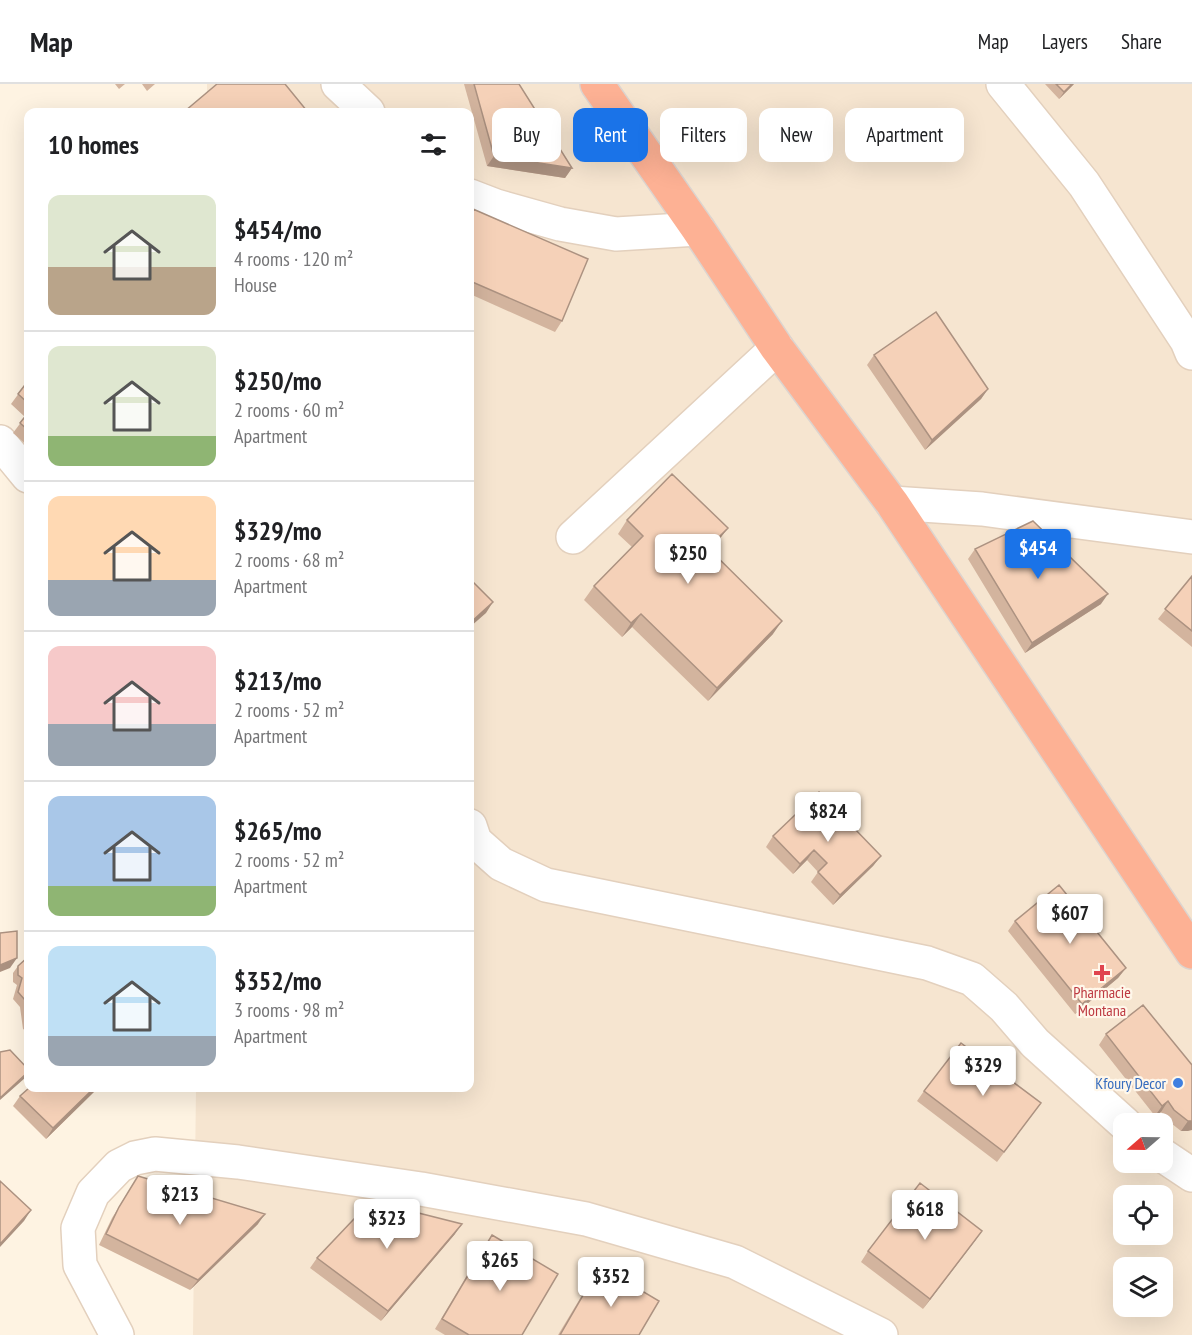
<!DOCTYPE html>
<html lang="en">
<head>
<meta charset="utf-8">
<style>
  :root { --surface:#fff; --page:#f6f6f6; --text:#202124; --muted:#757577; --line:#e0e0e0; --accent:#1a73e8 }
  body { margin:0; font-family:"PT Sans Narrow",sans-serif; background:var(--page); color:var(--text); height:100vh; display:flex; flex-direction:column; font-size:22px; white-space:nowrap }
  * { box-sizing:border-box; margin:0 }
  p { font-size:20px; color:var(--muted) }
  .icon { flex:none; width:33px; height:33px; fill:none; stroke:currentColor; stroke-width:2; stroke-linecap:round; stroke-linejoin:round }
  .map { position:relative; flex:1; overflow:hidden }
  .drawer { position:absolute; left:24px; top:24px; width:450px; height:984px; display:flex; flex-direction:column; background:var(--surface); border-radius:12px; box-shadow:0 6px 24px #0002 }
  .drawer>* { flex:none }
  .top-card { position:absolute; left:492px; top:24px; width:570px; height:54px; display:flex; gap:12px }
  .needle { width:39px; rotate:250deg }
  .fabs { position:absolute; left:1113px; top:1029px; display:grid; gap:12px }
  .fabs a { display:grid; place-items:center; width:60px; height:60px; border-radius:12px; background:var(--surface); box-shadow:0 6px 24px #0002; font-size:30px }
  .price { position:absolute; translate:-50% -51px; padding:0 14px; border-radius:6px; background:#fff; color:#222; font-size:20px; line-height:39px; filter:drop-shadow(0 2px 3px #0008) }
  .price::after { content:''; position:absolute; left:50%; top:36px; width:18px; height:14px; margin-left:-9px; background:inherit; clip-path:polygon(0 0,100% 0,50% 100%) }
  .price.current { background:var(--accent); color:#fff }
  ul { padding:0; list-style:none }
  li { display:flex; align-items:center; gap:18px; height:150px; padding:0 24px }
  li+li { border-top:2px solid var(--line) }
  li span { display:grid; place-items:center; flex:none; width:168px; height:120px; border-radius:12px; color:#555 }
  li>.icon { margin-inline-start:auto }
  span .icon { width:72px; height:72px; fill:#fffc; stroke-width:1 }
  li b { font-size:26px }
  h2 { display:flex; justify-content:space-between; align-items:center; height:72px; padding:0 24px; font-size:26px }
  .tag { padding:0 21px; border-radius:12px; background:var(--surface); box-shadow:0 6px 24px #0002; font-size:21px; line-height:54px }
  .tag.current { background:var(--accent); color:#fff }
  header { display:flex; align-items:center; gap:36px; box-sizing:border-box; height:84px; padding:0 30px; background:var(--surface); border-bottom:2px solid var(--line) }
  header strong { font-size:28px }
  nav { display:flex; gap:33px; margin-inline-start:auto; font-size:21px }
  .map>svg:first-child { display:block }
</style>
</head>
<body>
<header>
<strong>Map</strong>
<nav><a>Map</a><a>Layers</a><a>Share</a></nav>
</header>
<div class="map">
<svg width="1192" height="1251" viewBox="0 0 1192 1251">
  <rect width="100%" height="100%" fill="#fef3e2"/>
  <!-- residential -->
  <path fill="#f6e5d0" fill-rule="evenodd" d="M207,0H1192V1251H193L196,1004H470V28H207ZM1124,1040H1162V1078H1124ZM1124,1112H1162V1150H1124ZM1124,1184H1162V1222H1124Z"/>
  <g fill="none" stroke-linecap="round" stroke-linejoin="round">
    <!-- minor casing -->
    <g stroke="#e3d0bd" stroke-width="36">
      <path id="minor" d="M338,0L368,28
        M1003,0L1084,100L1187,257L1192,269
        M470,112L496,122L560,140L616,150L698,145
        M0,358L28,392
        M892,419L982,425L1192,453
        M573,453L777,264
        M470,742L475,757L501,780L546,801L927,879L972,895L1004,923L1035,959L1125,1040
        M1162,1071L1192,1091
        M117,1251L80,1181L78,1144L93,1109L119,1082L135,1074L155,1070L238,1078L421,1105L586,1135L735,1178L881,1251"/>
    </g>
    <!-- highway casing -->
    <g stroke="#dcd4cf" stroke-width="36">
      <path id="highway" d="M597,0L698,145L777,264L892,419L1192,868"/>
    </g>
    <!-- minor -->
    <use href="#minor" stroke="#fff" stroke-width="33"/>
    <!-- highway -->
    <use href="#highway" stroke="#fdb194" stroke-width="33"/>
  </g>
  <!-- wall -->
  <path fill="#d3b49e" d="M115,0H125L119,5Z
    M142,0H155L147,7Z
    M464,0H519L572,84L565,94L487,82Z
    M1045,0H1074L1059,15Z
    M473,125L562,237L555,248L470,210V131Z
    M874,271L988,305L981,315L925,366L867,281Z
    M28,297V362L13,349L25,333L11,320Z
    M627,436L728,444L718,457L710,466L773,550L708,617L632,543L622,553L584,516L594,502L632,463L618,450Z
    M975,465L1101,520L1025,569L968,475Z
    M1192,492V563L1158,535Z
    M773,752L881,772L873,782L833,821L811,798L818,788L807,776L793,790L766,763Z
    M1015,837L1126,884L1118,894L1075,930L1008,847Z
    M28,873V948L23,945L20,923L13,915L17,901L13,898V889L18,882Z
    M1106,950L1192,981L1188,1047H1181L1167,1036L1161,1028L1155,1032L1099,961Z
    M98,1004L46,1055L13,1022L20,1012Z
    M924,1007L1041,1019L997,1078L917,1017Z
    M138,1092L258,1140L190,1206L99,1161L112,1134Z
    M982,1147L923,1225L861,1178L868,1167Z
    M455,1150L381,1237L310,1184L317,1174Z
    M492,1151L522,1251H445L435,1245L485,1161Z
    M600,1182L639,1251H558L593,1193Z"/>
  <!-- shaded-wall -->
  <path fill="#ac9281" d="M1072,0H1074L1059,15L1064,8Z
    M494,72L572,84L565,94L487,82Z
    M988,305L981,315L925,366L932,356Z
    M728,444L718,457L699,477L708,464Z
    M1108,510L1101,520L1025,569L1032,559Z
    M493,518L486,529L470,543V539Z
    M641,530L632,543L622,553L631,539Z
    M782,537L773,550L708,617L717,604Z
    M814,766L807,776L793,790L800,780Z
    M881,772L873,782L833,821L840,811Z
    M17,874L10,884L0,888V881Z
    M1126,884L1118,894L1075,930L1082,920Z
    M28,988L25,994L0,1016V1014Z
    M94,1004H98L46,1055L53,1044Z
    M1168,1017L1161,1028L1155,1032L1162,1022Z
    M1188,1037H1192V1046L1188,1047H1181Z
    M31,1126L24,1137L0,1163V1160Z
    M265,1130L258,1140L190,1206L198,1196Z
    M462,1140L455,1150L381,1237L388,1227Z
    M982,1147L975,1157L923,1225L930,1215Z"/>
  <!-- building -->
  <path fill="#f5d1b8" stroke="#ac9281" stroke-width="1.5" d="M217,0H285L307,27L305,28H186L185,27Z
    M474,0H519L572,84L494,72Z
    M1056,0H1072L1064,8Z
    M473,125L588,175L562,237L470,197V134Z
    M936,228L988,305L932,356L874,271Z
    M28,297V319L18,310Z
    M28,329V346L20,339Z
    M672,390L728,444L708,464L782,537L717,604L641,530L631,539L594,502L643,452L627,436Z
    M1033,437L1108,510L1032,559L975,465Z
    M1192,492V547L1165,525Z
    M470,495L493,518L470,539Z
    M819,708L881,772L840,811L818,788L827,779L814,766L800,780L773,752Z
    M1059,801L1126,884L1082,920L1015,837Z
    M17,847V874L0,881V849Z
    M28,873V938L25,916L18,908L22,894L18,891V882Z
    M1143,921L1192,981V1037H1188L1174,1026L1168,1017L1162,1022L1106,950Z
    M961,959L1041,1019L1004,1068L924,1007Z
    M10,966L28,985V988L0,1014V968Z
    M29,1004H94L53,1044L20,1012Z
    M138,1092L265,1130L198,1196L106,1150L119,1123Z
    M0,1097L31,1126L0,1160Z
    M920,1099L982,1147L930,1215L868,1167Z
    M371,1117L462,1140L388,1227L317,1174Z
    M492,1151L558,1190L522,1251H469L442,1235Z
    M600,1182L659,1217L639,1251H560Z"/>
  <!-- markers -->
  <path fill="#e0444e" stroke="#fff7ea" stroke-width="2" d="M1099 880h6v6h6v6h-6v6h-6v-6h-6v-6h6z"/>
  <circle fill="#3f7fe0" stroke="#fff7ea" stroke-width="2" cx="1178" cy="999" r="6"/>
  <g text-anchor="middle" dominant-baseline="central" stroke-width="4.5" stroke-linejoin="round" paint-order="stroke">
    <!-- health labels -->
    <g font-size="16" fill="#be3a42" stroke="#fff7ea">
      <text x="1102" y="908">Pharmacie<tspan x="1102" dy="18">Montana</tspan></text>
    </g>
    <!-- shop labels -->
    <g font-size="16" fill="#366cbe" stroke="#fff7ea" text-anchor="end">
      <text x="1166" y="999">Kfoury Decor</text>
    </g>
  </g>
</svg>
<div class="fabs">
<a><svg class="needle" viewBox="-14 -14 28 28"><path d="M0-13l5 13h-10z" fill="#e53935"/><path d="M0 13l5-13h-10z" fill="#757577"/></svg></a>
<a><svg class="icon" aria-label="locate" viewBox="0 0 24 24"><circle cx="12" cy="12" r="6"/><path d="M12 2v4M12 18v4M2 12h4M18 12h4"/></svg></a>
<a><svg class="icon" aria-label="layers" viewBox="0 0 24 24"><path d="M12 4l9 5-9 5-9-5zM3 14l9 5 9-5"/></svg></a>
</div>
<b class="price current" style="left:1038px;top:496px">$454</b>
<b class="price" style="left:688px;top:501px">$250</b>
<b class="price" style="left:828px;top:759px">$824</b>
<b class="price" style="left:1070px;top:861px">$607</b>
<b class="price" style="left:983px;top:1013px">$329</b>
<b class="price" style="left:180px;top:1142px">$213</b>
<b class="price" style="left:925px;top:1157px">$618</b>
<b class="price" style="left:387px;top:1166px">$323</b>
<b class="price" style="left:500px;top:1208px">$265</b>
<b class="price" style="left:611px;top:1224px">$352</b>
<div class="top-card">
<a class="tag">Buy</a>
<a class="tag current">Rent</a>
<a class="tag">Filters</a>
<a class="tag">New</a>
<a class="tag">Apartment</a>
</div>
<section class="drawer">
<h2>10 homes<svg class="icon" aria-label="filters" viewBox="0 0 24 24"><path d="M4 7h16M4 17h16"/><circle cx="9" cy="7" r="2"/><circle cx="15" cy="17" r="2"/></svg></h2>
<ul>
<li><span style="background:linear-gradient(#dfe7d0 60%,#b9a48a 0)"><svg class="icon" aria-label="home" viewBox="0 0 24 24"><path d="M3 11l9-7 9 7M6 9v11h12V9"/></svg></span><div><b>$454/mo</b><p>4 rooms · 120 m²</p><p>House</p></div></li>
<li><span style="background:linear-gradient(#dfe7d0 75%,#8fb573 0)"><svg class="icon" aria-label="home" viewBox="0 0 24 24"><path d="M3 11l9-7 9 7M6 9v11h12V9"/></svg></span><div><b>$250/mo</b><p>2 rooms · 60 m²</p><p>Apartment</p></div></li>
<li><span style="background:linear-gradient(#ffd9b3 70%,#9aa5b1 0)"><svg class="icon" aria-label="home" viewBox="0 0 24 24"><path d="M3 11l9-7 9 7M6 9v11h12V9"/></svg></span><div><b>$329/mo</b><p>2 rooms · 68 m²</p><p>Apartment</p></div></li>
<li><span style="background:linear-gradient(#f6c9c9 65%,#9aa5b1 0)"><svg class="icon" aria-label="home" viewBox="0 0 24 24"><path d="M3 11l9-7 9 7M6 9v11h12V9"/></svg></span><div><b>$213/mo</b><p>2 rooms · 52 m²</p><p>Apartment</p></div></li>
<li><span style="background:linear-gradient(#a9c7e8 75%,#8fb573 0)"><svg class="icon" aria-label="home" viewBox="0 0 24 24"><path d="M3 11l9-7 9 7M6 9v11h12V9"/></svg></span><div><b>$265/mo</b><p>2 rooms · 52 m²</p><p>Apartment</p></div></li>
<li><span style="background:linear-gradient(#bfe0f5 75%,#9aa5b1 0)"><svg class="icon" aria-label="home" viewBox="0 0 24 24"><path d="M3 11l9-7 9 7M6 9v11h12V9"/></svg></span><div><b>$352/mo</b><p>3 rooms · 98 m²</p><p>Apartment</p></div></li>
</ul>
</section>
</div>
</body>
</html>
